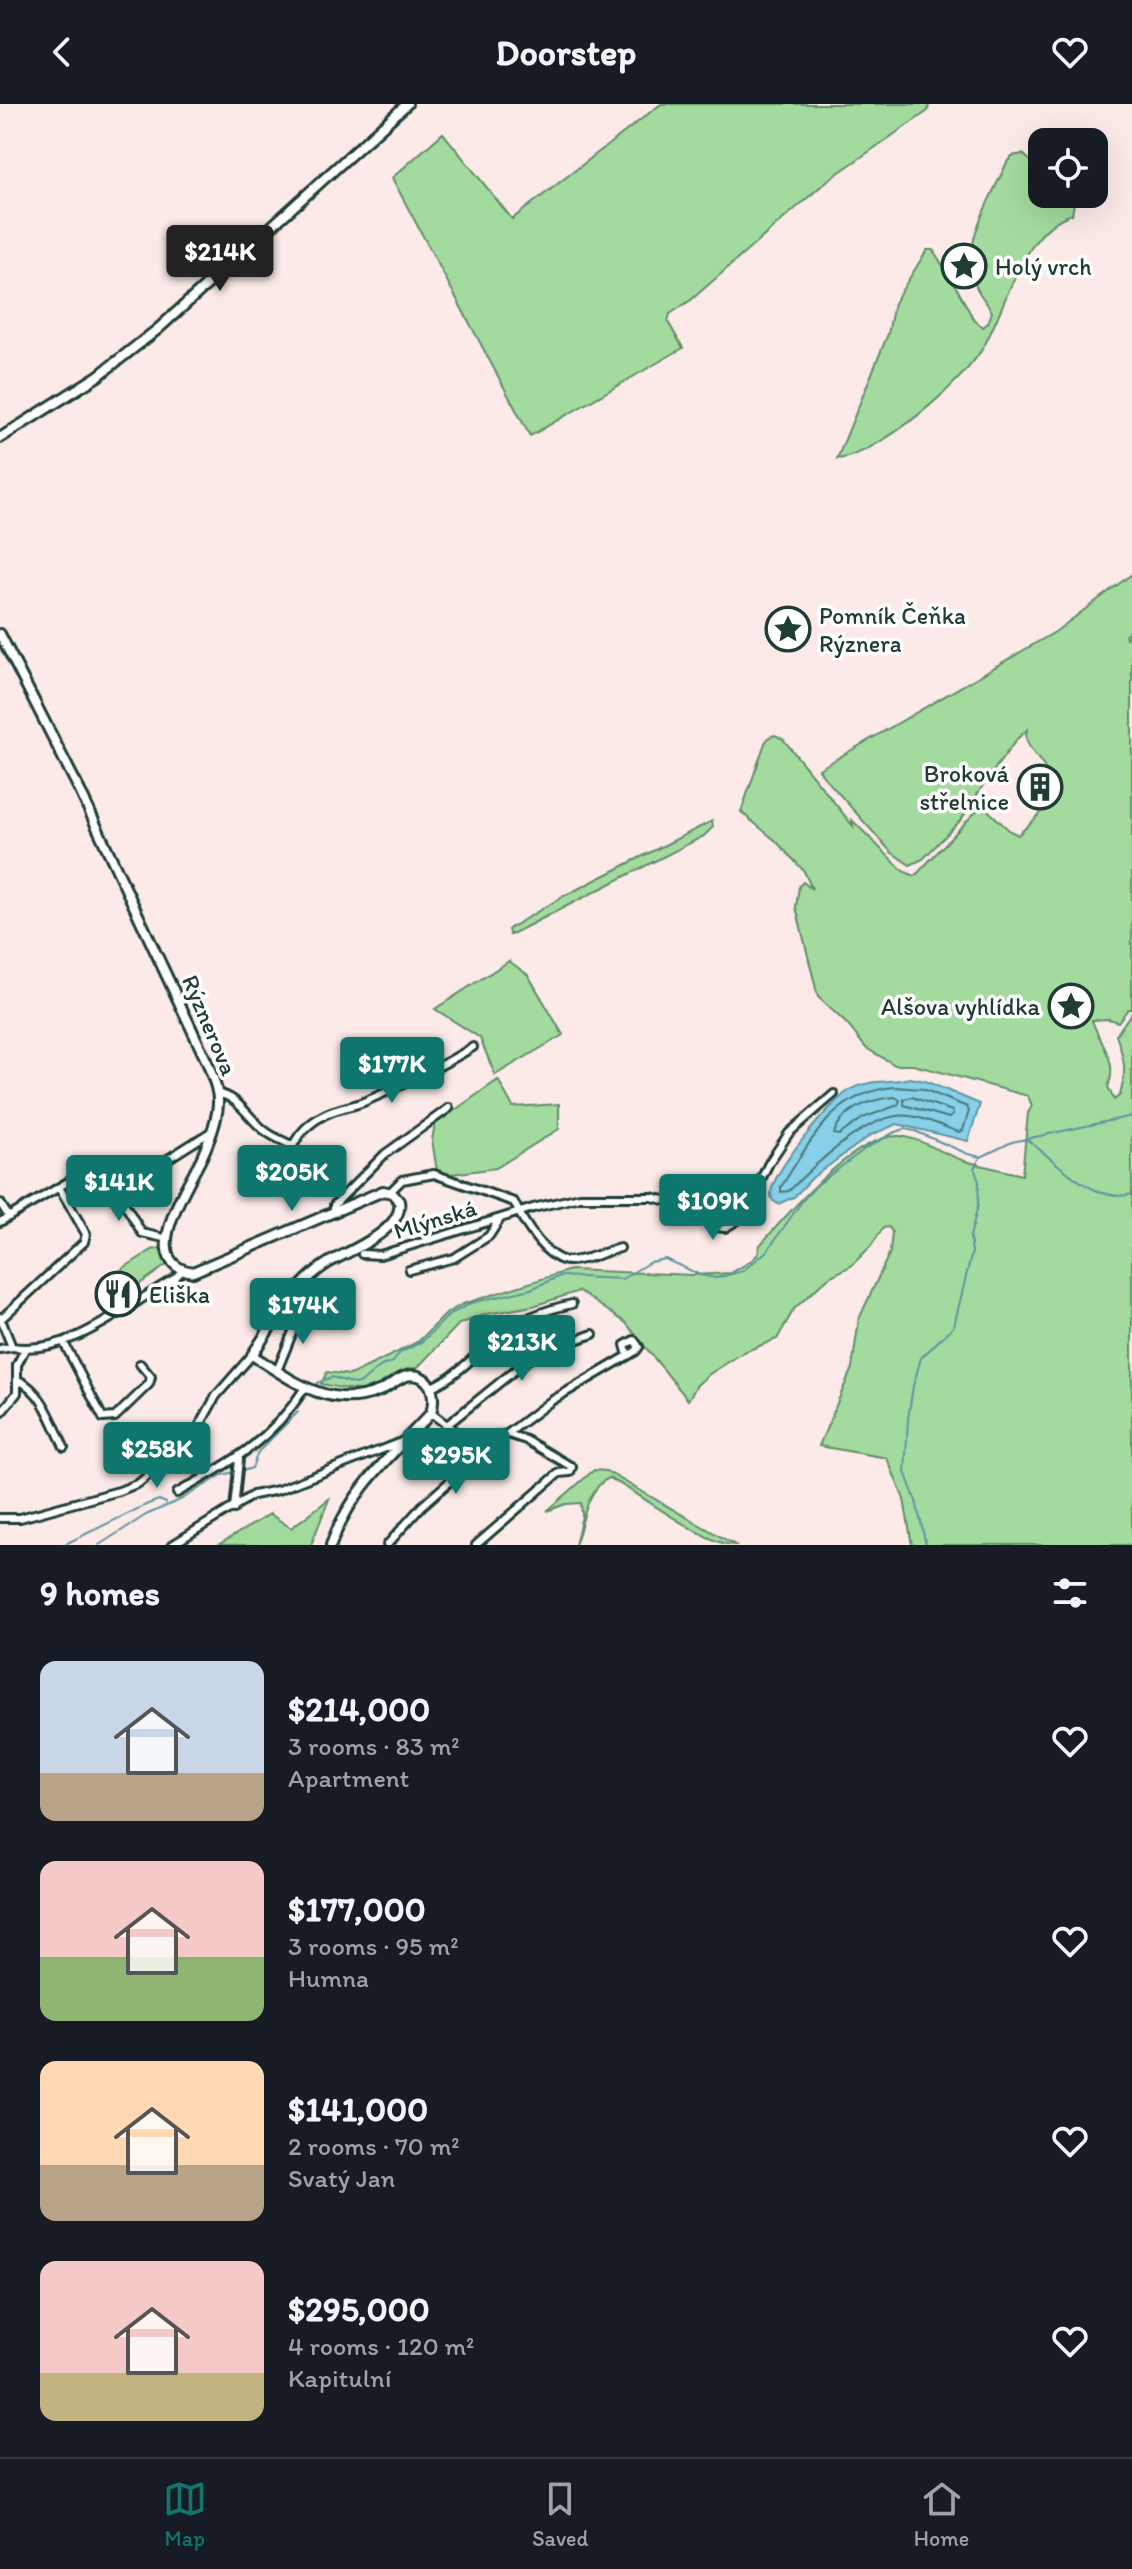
<!DOCTYPE html>
<html lang="en">
<head>
<meta charset="utf-8">
<style>
  :root { --surface:#171b24; --page:#20242c; --text:#f1f3f6; --muted:#9ea1a6; --line:#363941; --accent:#0f766e }
  body { margin:0; font-family:Itim,sans-serif; background:var(--page); color:var(--text); height:100vh; display:flex; flex-direction:column; font-size:30px; white-space:nowrap }
  * { box-sizing:border-box; margin:0 }
  p { font-size:26px; color:var(--muted) }
  .icon { flex:none; width:44px; height:44px; fill:none; stroke:currentColor; stroke-width:2; stroke-linecap:round; stroke-linejoin:round }
  .map { position:relative; height:1441px; overflow:hidden }
  .sheet { display:flex; flex-direction:column; background:var(--surface); flex:1 }
  .sheet>* { flex:none }
  .buttons { position:absolute; left:1028px; top:24px; display:grid; gap:16px }
  .buttons a { display:grid; place-items:center; width:80px; height:80px; border-radius:16px; background:var(--surface); box-shadow:0 8px 32px #0002; font-size:40px }
  .price { position:absolute; translate:-50% -68px; padding:0 18px; border-radius:8px; background:var(--accent); color:#fff; font-size:26px; line-height:52px; filter:drop-shadow(0 2px 4px #0008) }
  .price::after { content:''; position:absolute; left:50%; top:48px; width:24px; height:18px; margin-left:-12px; background:inherit; clip-path:polygon(0 0,100% 0,50% 100%) }
  .price.selected { background:#222; color:#fff }
  ul { padding:0; list-style:none }
  li { display:flex; align-items:center; gap:24px; height:200px; padding:0 40px }
  li span { display:grid; place-items:center; flex:none; width:224px; height:160px; border-radius:16px; color:#555 }
  li>.icon { margin-inline-start:auto }
  span .icon { width:96px; height:96px; fill:#fffc; stroke-width:1 }
  li b { font-size:34px }
  h2 { display:flex; justify-content:space-between; align-items:center; height:96px; padding:0 40px; font-size:34px }
  header { display:flex; justify-content:space-between; align-items:center; height:104px; padding:0 40px; background:var(--surface); font-size:36px; font-weight:700 }
  .tabs { display:flex; justify-content:space-around; align-items:center; height:112px; border-top:2px solid var(--line); background:var(--surface); font-size:22px; color:var(--muted) }
  .tabs a { display:grid; justify-items:center; gap:4px }
  .tabs .selected { color:var(--accent) }
  .map>svg:first-child { display:block }
</style>
</head>
<body>
<header><svg class="icon" aria-label="back" viewBox="0 0 24 24"><path d="M15 5l-7 7 7 7"/></svg>Doorstep<svg class="icon" aria-label="heart" viewBox="0 0 24 24"><path d="M12 20l-8-8c-3-5 5-10 8-4 3-6 11-1 8 4z"/></svg></header>
<div class="map">
<svg width="1132" height="1441" viewBox="0 0 1132 1441">
  <rect width="100%" height="100%" fill="#fbeae8"/>
  <filter id="ink" filterUnits="userSpaceOnUse"><feTurbulence type="fractalNoise" baseFrequency=".0125" numOctaves="2"/><feDisplacementMap in="SourceGraphic" scale="16" xChannelSelector="R" yChannelSelector="G"/><feConvolveMatrix kernelMatrix="1 2 1 2 8 2 1 2 1" color-interpolation-filters="sRGB"/></filter>
  <g filter="url(#ink)">
    <!-- green -->
    <path fill="#a3db9f" stroke="#618c6a" stroke-width="2" d="M661,0H929L928,7L828,76L691,196L670,210L668,218L683,244L530,332L392,74L443,29L512,115Z
      M1023,50L1042,67V90H1065L1074,100L1072,110C1024,124 1006,202 985,240C966,277 879,351 837,355L888,230L894,199L927,146H933L954,179L974,216L983,223L988,219L992,208C987,198 979,191 976,182C960,138 990,98 1007,58L1012,52Z
      M1132,470V524L1125,531L1126,534L1130,529L1132,531V905H1128L1118,918L1109,915L1092,916C1100,941 1119,957 1108,983L1114,996L1120,991C1127,966 1125,957 1116,931L1132,908V1441H912L904,1395L887,1354L819,1342L852,1264L859,1215L890,1148L892,1128L889,1123L883,1124L871,1142L851,1162L829,1173L794,1205L777,1235L744,1248L708,1271L697,1281L688,1296L626,1219L579,1187L533,1202L487,1210L459,1220L417,1264C400,1264 397,1274 384,1281C363,1291 343,1284 321,1280L327,1268L350,1271L398,1248L419,1237L447,1209L463,1200L570,1166L693,1171L731,1169L751,1157L758,1150L760,1141C789,1109 853,1031 899,1032C917,1033 944,1050 962,1056C982,1062 1002,1066 1022,1071L1028,1009L1032,1002L1028,992L933,966L913,961H895L866,944L847,920L818,893L796,803L799,782L803,778L812,785L804,767L776,737L741,708L765,639L769,633L775,631L783,635L853,722L852,716L903,767L915,772L982,701L1010,727L1018,731C1026,723 1035,716 1042,707C1072,666 1019,652 1027,626L1017,635L985,678L961,716L923,755L910,761L891,748L823,672L819,665L1055,528Z
      M712,717L713,723L704,732L510,831L508,826L510,824L564,792Z
      M509,857L528,871L563,931L495,971L480,934L435,905Z
      M498,976L513,1003L559,1000V1025L496,1064L444,1071L437,1067L432,1036L435,1020Z
      M161,1144L168,1160L134,1184L122,1165L152,1146Z
      M594,1366L606,1367L735,1441C704,1441 641,1389 609,1374C586,1384 583,1421 575,1441L582,1412L581,1399L566,1400L547,1407Z
      M329,1395L311,1441H218L270,1410L291,1424Z"/>
    <!-- water -->
    <path fill="#87d0e8" stroke="#5d95a0" stroke-width="2" d="M910,974L925,977L980,1000L968,1037L897,1020L871,1031L813,1073L794,1093L778,1100C774,1097 771,1097 771,1091C769,1071 832,996 850,986C872,974 889,980 910,974Z"/>
    <g fill="none" stroke-linecap="round" stroke-linejoin="round">
      <!-- shore -->
      <path stroke="#49787c" stroke-width="2" d="M895,983L923,985L967,1003L969,1007L963,1026L959,1028C941,1022 916,1009 897,1012C862,1016 813,1062 789,1087L781,1088V1083C812,1035 834,988 895,983Z
        M895,993L900,996L898,1001L863,1014L839,1031L834,1030C841,1005 871,995 895,993Z
        M912,993L952,1007L953,1011L949,1014L904,1001V995Z"/>
      <!-- stream -->
      <path stroke="#5d95a0" stroke-width="2" d="M1026,1035C1056,1056 1093,1101 1132,1090
        M315,1283L317,1279L332,1273L355,1280L362,1278L381,1262L393,1258L400,1249L423,1237L449,1211L471,1199L531,1185L560,1172L622,1175L650,1158L665,1155L700,1171L716,1174L743,1167L767,1147L803,1096L817,1081L866,1044L895,1028L905,1025L915,1027L968,1050L981,1053L1012,1038L1132,1012
        M240,1368L252,1364L258,1348L298,1308
        M63,1441L148,1400L159,1396L166,1399
        M99,1441L146,1411L182,1395L222,1371L234,1368
        M926,1441L916,1397L905,1368L908,1315L913,1282L921,1254L954,1222L972,1148L970,1133L978,1101L979,1077L974,1064L980,1054"/>
      <!-- street casing -->
      <g stroke="#1f3d34" stroke-width="12">
        <path id="street" d="M218,990C237,991 249,1015 264,1026C272,1033 284,1037 293,1042C299,1029 311,1018 324,1011C337,1004 352,1003 366,997C403,981 439,964 473,943
          M155,1063L212,1027
          M390,1088L402,1076L434,1070L514,1098C522,1116 546,1157 569,1157C585,1157 604,1148 620,1144
          M0,1099L9,1113
          M334,1109V1101L385,1050L449,1004
          M0,1118L100,1059L142,1129L168,1135
          M362,1150L380,1151L533,1104L580,1093H652L668,1097L716,1123L725,1124L738,1116L747,1104L769,1059L789,1029L834,990
          M409,1166L454,1154L489,1132L500,1115
          M0,1213L12,1243C71,1252 125,1202 174,1175L183,1166
          M1,1215L84,1138L86,1130L59,1083
          M64,1239L103,1314L115,1313L149,1280L151,1273L140,1260
          M0,1245L12,1243
          M277,1267L298,1215L309,1204
          M18,1276C43,1287 53,1320 64,1343
          M431,1283C456,1273 476,1250 497,1233C519,1215 545,1206 572,1200
          M431,1309L460,1331L476,1335L508,1330L526,1336L572,1363L570,1368L559,1369L476,1441
          M0,1310L17,1289V1261L25,1245
          M447,1321L535,1250L593,1230
          M177,1389C230,1359 271,1337 304,1285
          M234,1405L239,1355
          M0,1414H20L119,1387L139,1379L194,1332L216,1292L252,1251
          M172,1441L253,1391L278,1386L401,1338
          M387,1441L422,1402L482,1349L551,1297L636,1247L639,1243L634,1236L625,1241L628,1252"/>
      </g>
      <!-- secondary casing -->
      <g stroke="#1f3d34" stroke-width="14">
        <path id="secondary" d="M0,334L98,272L158,225L407,0
          M0,530L80,687L207,958C212,972 219,986 218,1000C217,1018 209,1037 202,1053C191,1077 134,1160 193,1168L383,1087L392,1089L399,1097C405,1126 348,1147 328,1159C294,1180 274,1219 252,1251C291,1276 330,1307 379,1287C392,1282 402,1268 418,1272C434,1277 435,1296 431,1309C392,1351 350,1386 331,1441"/>
      </g>
      <!-- street -->
      <use href="#street" stroke="#fff" stroke-width="6"/>
      <!-- secondary -->
      <use href="#secondary" stroke="#fff" stroke-width="8"/>
    </g>
  </g>
  <!-- icons -->
  <defs>
    <g id="sight-ring" transform="scale(2.3)"><circle r="9.5" fill="#fff" stroke="#1f3d34" stroke-width="1.5"/><path d="M0-6L1.8-2.2L6-1.7L2.9 1.2L3.7 5.4L0 3.3L-3.7 5.4L-2.9 1.2L-6-1.7L-1.8-2.2Z" fill="#1f3d34"/></g>
    <g id="building-ring" transform="scale(2.3)"><circle r="9.5" fill="#fff" stroke="#1f3d34" stroke-width="1.5"/><path d="M-4-6H4V6H1V3H-1V6H-4ZM-2.5-4.3h1.7v1.8h-1.7ZM.8-4.3h1.7v1.8H.8ZM-2.5-1h1.7V.8h-1.7ZM.8-1h1.7V.8H.8Z" fill="#1f3d34"/></g>
    <g id="restaurant-ring" transform="scale(2.3)"><circle r="9.5" fill="#fff" stroke="#1f3d34" stroke-width="1.5"/><path d="M-5-6h1v4h1v-4h1v4h1v-4h1v5L-1.5 .5V6h-2V.5L-5-1ZM5-6V6H3V1.5H1.5Q1.5-4 5-6Z" fill="#1f3d34"/></g>
  </defs>
  <g fill-rule="evenodd">
    <use href="#sight-ring" x="964" y="162"/>
    <use href="#sight-ring" x="788" y="525"/>
    <use href="#building-ring" x="1040" y="683"/>
    <use href="#sight-ring" x="1071" y="902"/>
    <use href="#restaurant-ring" x="118" y="1190"/>
  </g>
  <g text-anchor="middle" dominant-baseline="central" stroke-width="7" stroke-linejoin="round" paint-order="stroke">
    <!-- poi labels -->
    <g font-size="24" fill="#1f3d34" stroke="#fff" text-anchor="start">
      <text x="995" y="162">Holý vrch</text>
      <text x="819" y="511">Pomník Čeňka<tspan x="819" dy="28">Rýznera</tspan></text>
      <text x="1009" y="669" text-anchor="end">Broková<tspan x="1009" dy="28">střelnice</tspan></text>
      <text x="1040" y="902" text-anchor="end">Alšova vyhlídka</text>
      <text x="149" y="1190">Eliška</text>
    </g>
    <!-- street labels -->
    <g font-size="24" fill="#1f3d34" stroke="#fff">
      <text transform="translate(210 921) rotate(67)">Rýznerova</text>
      <text transform="translate(435 1115) rotate(-17)">Mlýnská</text>
    </g>
  </g>
</svg>
<div class="buttons">
<a><svg class="icon" aria-label="locate" viewBox="0 0 24 24"><circle cx="12" cy="12" r="6"/><path d="M12 2v4M12 18v4M2 12h4M18 12h4"/></svg></a>
</div>
<b class="price selected" style="left:220px;top:189px">$214K</b>
<b class="price" style="left:392px;top:1001px">$177K</b>
<b class="price" style="left:292px;top:1109px">$205K</b>
<b class="price" style="left:119px;top:1119px">$141K</b>
<b class="price" style="left:713px;top:1138px">$109K</b>
<b class="price" style="left:303px;top:1242px">$174K</b>
<b class="price" style="left:522px;top:1279px">$213K</b>
<b class="price" style="left:157px;top:1386px">$258K</b>
<b class="price" style="left:456px;top:1392px">$295K</b>
</div>
<section class="sheet">
<h2>9 homes<svg class="icon" aria-label="filters" viewBox="0 0 24 24"><path d="M4 7h16M4 17h16"/><circle cx="9" cy="7" r="2"/><circle cx="15" cy="17" r="2"/></svg></h2>
<ul>
<li><span style="background:linear-gradient(#c9d6e8 70%,#b9a48a 0)"><svg class="icon" aria-label="home" viewBox="0 0 24 24"><path d="M3 11l9-7 9 7M6 9v11h12V9"/></svg></span><div><b>$214,000</b><p>3 rooms · 83 m²</p><p>Apartment</p></div><svg class="icon" aria-label="heart" viewBox="0 0 24 24"><path d="M12 20l-8-8c-3-5 5-10 8-4 3-6 11-1 8 4z"/></svg></li>
<li><span style="background:linear-gradient(#f6c9c9 60%,#8fb573 0)"><svg class="icon" aria-label="home" viewBox="0 0 24 24"><path d="M3 11l9-7 9 7M6 9v11h12V9"/></svg></span><div><b>$177,000</b><p>3 rooms · 95 m²</p><p>Humna</p></div><svg class="icon" aria-label="heart" viewBox="0 0 24 24"><path d="M12 20l-8-8c-3-5 5-10 8-4 3-6 11-1 8 4z"/></svg></li>
<li><span style="background:linear-gradient(#ffd9b3 65%,#b9a48a 0)"><svg class="icon" aria-label="home" viewBox="0 0 24 24"><path d="M3 11l9-7 9 7M6 9v11h12V9"/></svg></span><div><b>$141,000</b><p>2 rooms · 70 m²</p><p>Svatý Jan</p></div><svg class="icon" aria-label="heart" viewBox="0 0 24 24"><path d="M12 20l-8-8c-3-5 5-10 8-4 3-6 11-1 8 4z"/></svg></li>
<li><span style="background:linear-gradient(#f6c9c9 70%,#c2b280 0)"><svg class="icon" aria-label="home" viewBox="0 0 24 24"><path d="M3 11l9-7 9 7M6 9v11h12V9"/></svg></span><div><b>$295,000</b><p>4 rooms · 120 m²</p><p>Kapitulní</p></div><svg class="icon" aria-label="heart" viewBox="0 0 24 24"><path d="M12 20l-8-8c-3-5 5-10 8-4 3-6 11-1 8 4z"/></svg></li>
</ul>
</section>
<nav class="tabs">
<a class="selected"><svg class="icon" aria-label="map" viewBox="0 0 24 24"><path d="M3 6l6-2 6 2 6-2v14l-6 2-6-2-6 2zM9 4v14M15 6v14"/></svg>Map</a>
<a><svg class="icon" aria-label="saved" viewBox="0 0 24 24"><path d="M7 4h10v16l-5-4-5 4z"/></svg>Saved</a>
<a><svg class="icon" aria-label="home" viewBox="0 0 24 24"><path d="M3 11l9-7 9 7M6 9v11h12V9"/></svg>Home</a>
</nav>
</body>
</html>
